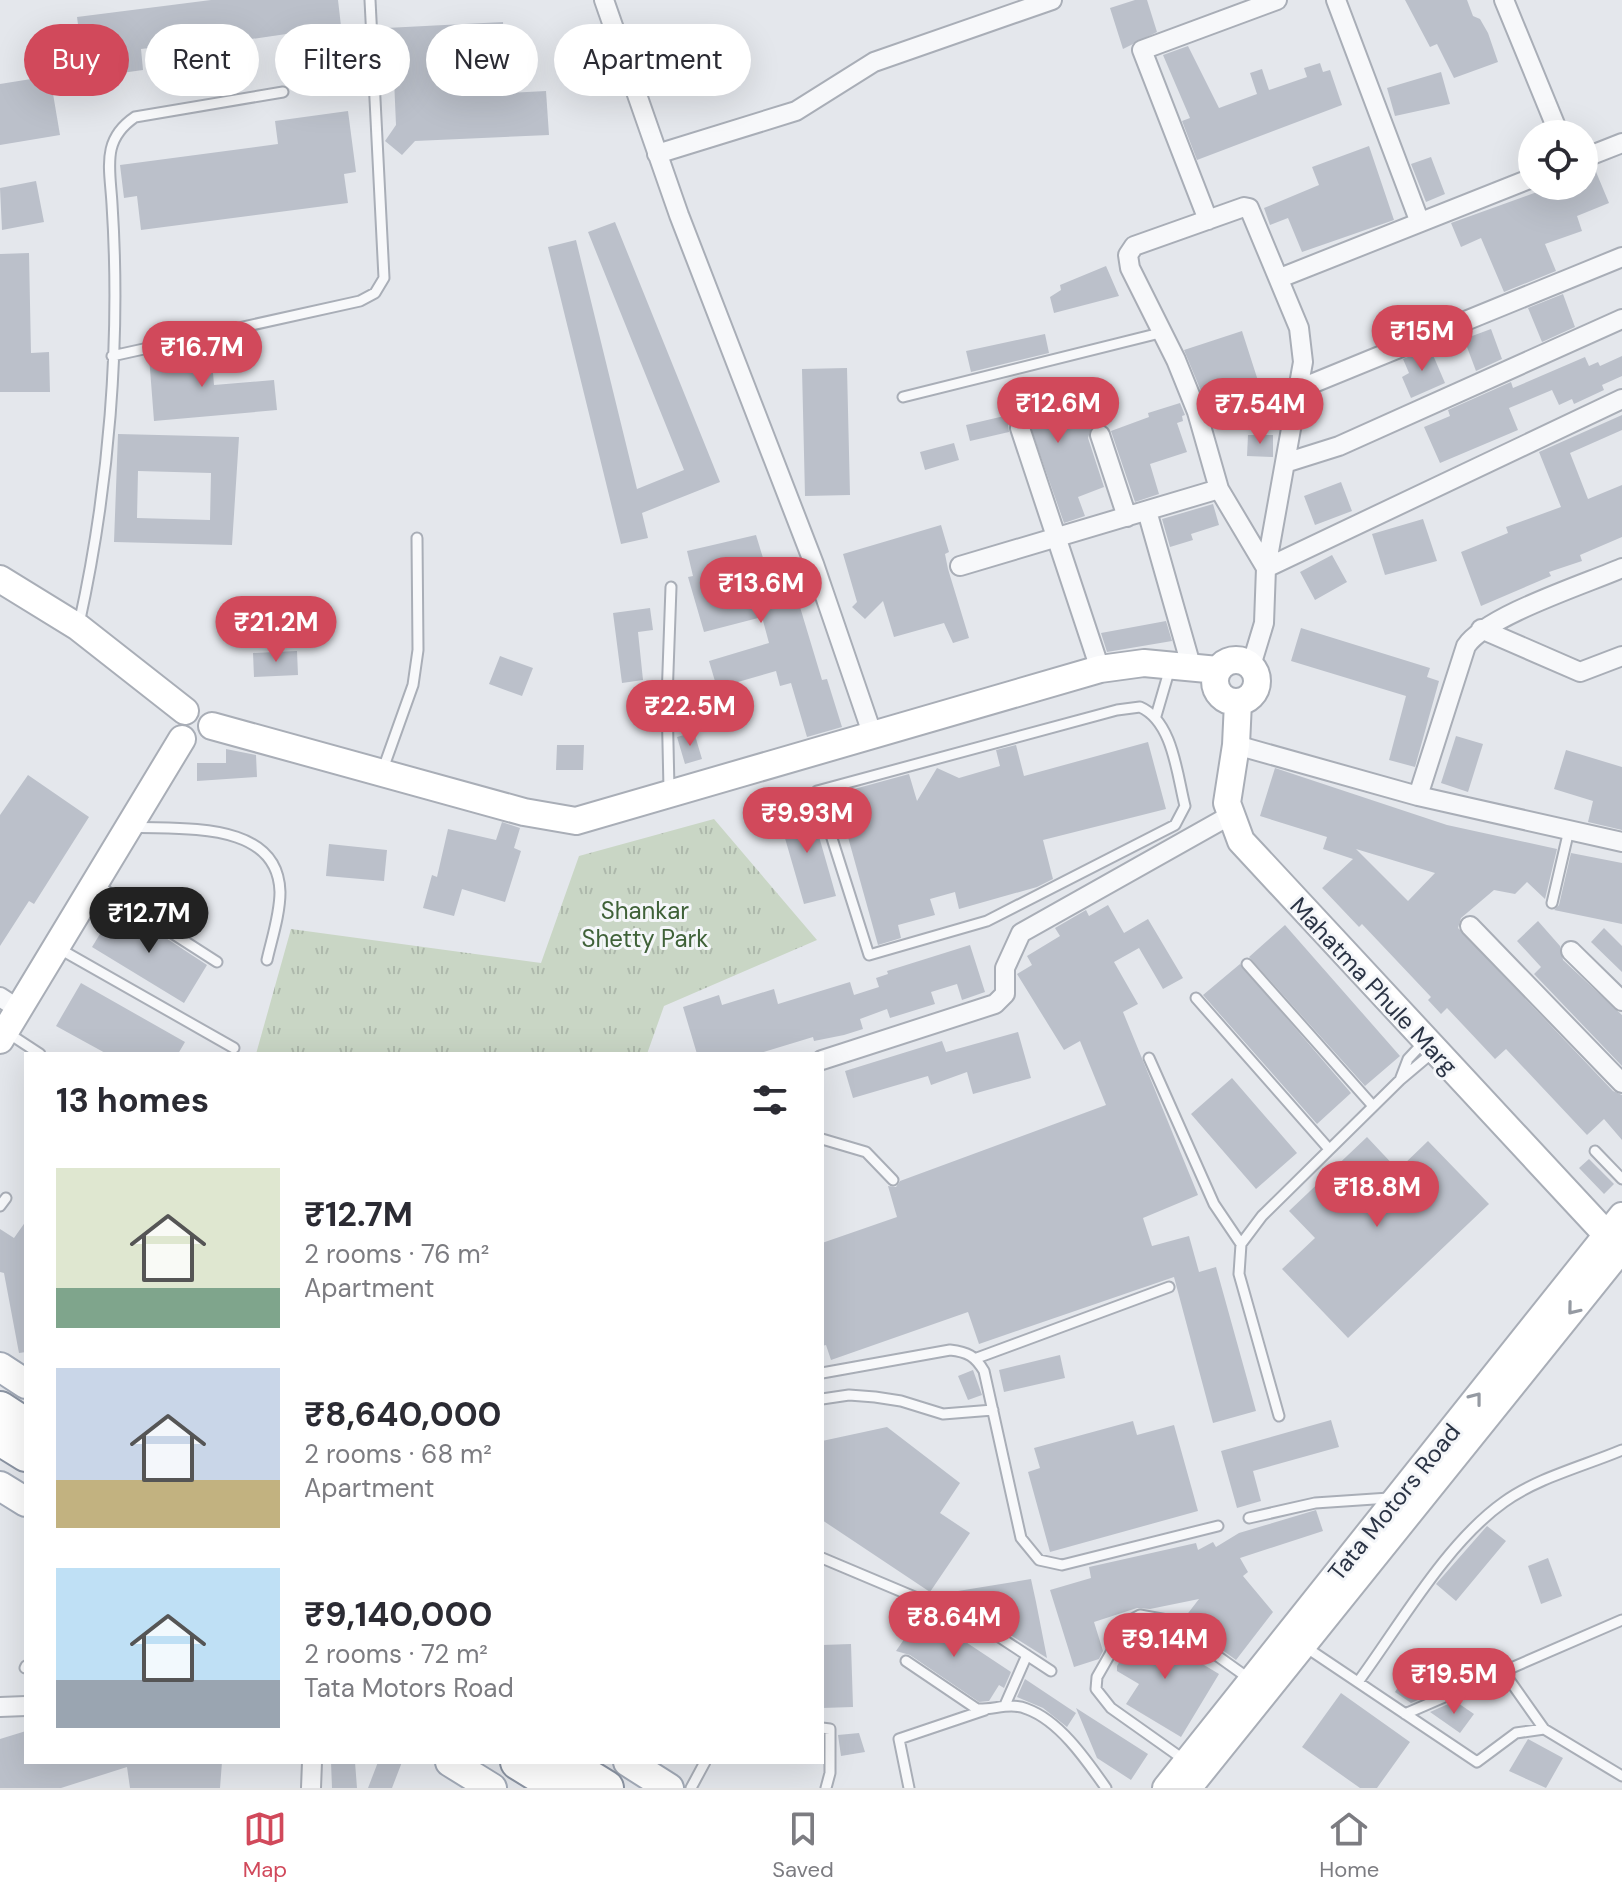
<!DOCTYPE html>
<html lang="en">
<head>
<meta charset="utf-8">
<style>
  :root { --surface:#fff; --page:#f2f2f3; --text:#2b2b33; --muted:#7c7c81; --line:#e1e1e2; --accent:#d1495b }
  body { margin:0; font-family:"DM Sans",sans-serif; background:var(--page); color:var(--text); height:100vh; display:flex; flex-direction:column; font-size:30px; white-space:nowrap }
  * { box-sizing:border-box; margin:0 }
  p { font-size:26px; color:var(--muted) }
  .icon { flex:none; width:44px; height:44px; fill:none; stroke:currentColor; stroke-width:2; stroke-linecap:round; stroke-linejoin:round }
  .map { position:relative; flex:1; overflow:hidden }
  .sheet { position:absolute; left:24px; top:1052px; width:800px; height:712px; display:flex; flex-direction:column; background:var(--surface); border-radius:0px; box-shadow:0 8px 32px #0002 }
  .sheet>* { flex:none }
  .top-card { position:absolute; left:24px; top:24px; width:800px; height:72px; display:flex; gap:16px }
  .tools { position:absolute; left:1518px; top:120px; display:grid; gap:16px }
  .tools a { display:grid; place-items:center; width:80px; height:80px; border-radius:50%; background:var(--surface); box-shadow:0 8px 32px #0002; font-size:40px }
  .price { position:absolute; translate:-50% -68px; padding:0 18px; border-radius:28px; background:var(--accent); color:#fff; font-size:26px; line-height:52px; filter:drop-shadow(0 2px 4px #0008) }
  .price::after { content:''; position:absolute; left:50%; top:48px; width:24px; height:18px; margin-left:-12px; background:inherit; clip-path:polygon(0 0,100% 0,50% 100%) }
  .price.on { background:#222; color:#fff }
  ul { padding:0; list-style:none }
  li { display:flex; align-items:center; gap:24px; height:200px; padding:0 32px }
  li span { display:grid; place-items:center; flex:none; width:224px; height:160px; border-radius:0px; color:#555 }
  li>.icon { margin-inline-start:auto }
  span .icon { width:96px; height:96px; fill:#fffc; stroke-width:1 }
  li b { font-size:34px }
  h2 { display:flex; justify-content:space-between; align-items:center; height:96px; padding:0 32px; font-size:34px }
  .tag { padding:0 28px; border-radius:36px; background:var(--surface); box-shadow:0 8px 32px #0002; font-size:28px; line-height:72px }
  .tag.on { background:var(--accent); color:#fff }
  .tab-bar { display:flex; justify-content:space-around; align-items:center; height:112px; border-top:2px solid var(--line); background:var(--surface); font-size:22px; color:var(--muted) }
  .tab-bar a { display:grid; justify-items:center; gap:4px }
  .tab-bar .on { color:var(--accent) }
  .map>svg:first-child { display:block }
</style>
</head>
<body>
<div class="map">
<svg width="1622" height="1788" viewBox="0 0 1622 1788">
  <defs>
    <pattern id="park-tufts" width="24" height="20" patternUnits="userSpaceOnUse" patternTransform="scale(2)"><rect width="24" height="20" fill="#c9d6c5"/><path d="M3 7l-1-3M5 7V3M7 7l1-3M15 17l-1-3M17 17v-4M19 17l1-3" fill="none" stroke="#adb8ab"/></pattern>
  </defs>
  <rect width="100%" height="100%" fill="#e4e7ec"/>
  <!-- park -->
  <path fill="url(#park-tufts)" d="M714,819L817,940L664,1006L647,1054H256L291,929L541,963L579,856Z"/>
  <!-- building -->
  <path fill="#bbc0ca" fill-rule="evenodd" d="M211,0H338L341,26L183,49L182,44L141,49L143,70L85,78L77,17Z
    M1135,0H1147L1157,32L1123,49L1110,8Z
    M1405,0H1467L1473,16L1480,19L1488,33L1498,62L1454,78L1437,44L1430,47Z
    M503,22L506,93L546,91L549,135L415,141L402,155L385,141L396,125L393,56L387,57L386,28Z
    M1188,46L1219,108L1257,94L1250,73L1262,69L1269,90L1307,77L1304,68L1320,63L1323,72L1330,70L1342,105L1197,160L1182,121L1190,118L1163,55Z
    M1441,72L1450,104L1395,116L1387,88Z
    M50,76L60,135L0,145V84Z
    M348,111L356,172L344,174L348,203L141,230L137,196L124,198L120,165L278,144L275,121Z
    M1369,146L1394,220L1302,252L1288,218L1270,225L1264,208L1319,185L1312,167Z
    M1431,157L1445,194L1426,202L1411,164Z
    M1594,167L1609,203L1577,216L1582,231L1545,244L1556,271L1504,292L1481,238L1461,247L1451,223L1537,192L1543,186H1584V170Z
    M36,181L44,222L2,230L0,188Z
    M615,222L720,482L642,513L648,538L621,544L548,247L576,240L637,489L684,470L588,232Z
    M29,253L31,353L49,352L50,392H0V254Z
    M1106,266L1119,296L1054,313L1050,297L1061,290L1060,285Z
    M1563,294L1575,327L1542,342L1528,308Z
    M1491,329L1502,359L1476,371L1464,339Z
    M1242,331L1261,390L1208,408L1184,350Z
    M1045,334L1049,353L971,372L966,351Z
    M1430,348L1445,383L1411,398L1402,377L1409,373L1403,359Z
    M211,349L214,385L274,380L277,410L154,421L149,356Z
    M1622,356V376L1602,385L1604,390L1574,404L1572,399L1559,405L1552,390L1509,408L1518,430L1440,463L1424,427L1450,416L1448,410L1511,382L1513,388L1585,357L1589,366L1598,362L1600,366Z
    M847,368L850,495L805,496L802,369Z
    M1090,388L1100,423L1091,428L1088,438L1104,487L1078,497L1085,516L1064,523L1028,420L1016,417L1008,425L1009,432L970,441L966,425L1021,412L1019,407L1047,397L1048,400Z
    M1180,403L1185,415L1182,416L1183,421L1177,423L1187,452L1150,464L1159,494L1135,502L1111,431L1149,417L1148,413Z
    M1622,415V430L1570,453L1588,499L1622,485V537L1580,555L1582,561L1549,572L1551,576L1481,606L1461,552L1508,533L1506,527L1561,507L1539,452Z
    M118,434L239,437L232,545L114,542ZM138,471L211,473L210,520L137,518Z
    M1248,435H1273V457L1247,456Z
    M954,443L959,460L925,470L920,452Z
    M1341,482L1352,511L1315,525L1304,496Z
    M1213,504L1219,525L1191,534L1193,540L1170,547L1162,519Z
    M1423,519L1437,561L1385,575L1372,534Z
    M941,525L949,552L945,554L948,569L969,638L953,643L944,623L894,637L883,601L865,619L852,607L857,602L843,554Z
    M756,535L767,571L787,564L822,680L827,679L842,727L807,737L791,683L780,686L776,671L717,688L709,661L769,643L762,617L704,632L688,577L693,576L687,551Z
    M1332,555L1347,582L1315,600L1300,572Z
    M650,608L653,630L638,632L643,680L622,683L613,613Z
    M1166,621L1172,641L1107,652L1101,633Z
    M1301,628L1430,668L1427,677L1439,681L1415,767L1389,760L1406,696L1291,661Z
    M297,651L298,675L254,677L253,653Z
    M500,656L533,668L522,696L489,684Z
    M723,694L730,718L707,724L700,700Z
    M694,732L702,759L685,764L677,737Z
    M1456,736L1483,744L1468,792L1441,783Z
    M1148,742L1166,809L1043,840L1053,879L1037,887L959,909L955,892L930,899L935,915L898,925L901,938L878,945L836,794L909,774L917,801L937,768L959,778L1000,766L996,750L1016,745L1024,776Z
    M557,745H584L583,770H556Z
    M226,749L256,755L257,777L197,781V763H226Z
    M1566,750L1622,767V830L1588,822L1593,801L1554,789Z
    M1275,768L1447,825L1557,849L1545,899L1527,882L1515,894L1494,890L1461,918L1458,928L1613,1091L1622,1095V1140L1604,1119L1587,1135L1506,1049L1495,1059L1447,1008L1441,1014L1428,1000L1431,997L1362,924L1359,927L1322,888L1353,859L1323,849L1327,837L1260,816ZM1356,849L1435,873L1408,901Z
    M28,775L89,817L34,904L29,901L0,946V815Z
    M810,805L836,896L804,904L778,814Z
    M502,822L520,828L514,848L521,851L505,902L462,889L454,916L423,908L432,875L437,877L448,829L496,840Z
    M329,844L387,850L384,881L326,876Z
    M1571,853L1622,863V924L1554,910L1559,905Z
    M1108,905L1124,933L1148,919L1183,978L1163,989L1139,948L1114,962L1138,1004L1123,1012L1198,1195L1143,1218L1152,1246L1189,1236L1199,1272L1216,1267L1256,1411L1213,1423L1174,1277L979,1344L968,1312L831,1360L826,1345L822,1346V1243L897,1217L888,1186L896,1187L900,1181L1106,1105L1080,1041L1064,1050L1017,974L1032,965L1027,956L1060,936L1055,928L1086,910L1089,916Z
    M117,906L207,965L184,1003L92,947Z
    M1538,921L1560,946L1563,960L1622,1015V1066L1534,974L1541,967L1517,941Z
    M1285,925L1400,1056L1365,1086L1249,957Z
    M1604,928L1622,946V972L1591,942Z
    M970,945L985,992L962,1000L957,984L931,992L935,1004L890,1018L887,1009L860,1019L863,1029L844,1035L814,1041L813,1037L757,1054H697L683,1007L719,995L722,1005L774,989L778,1004L850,982L854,995L879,987L876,978L888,974L887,971Z
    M1240,964L1351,1093L1317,1124L1203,995Z
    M81,983L185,1042L178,1054H107L56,1026Z
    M1018,1032L1031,1078L973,1094L967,1072L931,1085L928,1076L853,1098L845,1071L942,1041L946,1052Z
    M1232,1078L1297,1153L1256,1189L1191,1114Z
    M1367,1137L1398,1170L1428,1141L1489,1204L1348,1338L1282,1269L1315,1238L1289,1211Z
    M1589,1159L1614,1184L1604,1194L1579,1168Z
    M26,1221V1352L19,1353L4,1273L0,1272V1229L14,1238Z
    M1060,1355L1065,1378L1004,1392L999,1370Z
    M973,1370L982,1395L968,1400L958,1376Z
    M1331,1420L1339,1447L1253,1471L1261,1501L1237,1508L1221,1451Z
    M1133,1421L1137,1435L1174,1425L1198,1511L1050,1552L1028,1472L1040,1468L1034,1448Z
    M887,1427L960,1483L940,1513L970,1533L930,1592L822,1520V1441Z
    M1316,1510L1323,1531L1240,1558L1248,1572L1243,1576L1273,1612L1236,1660L1182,1621L1199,1599L1150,1609L1137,1608L1094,1622L1103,1651L1099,1659L1074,1667L1050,1590L1091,1578L1089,1567L1196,1543L1198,1550L1213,1542L1216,1547L1239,1533Z
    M1487,1526L1506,1541L1456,1601L1436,1584Z
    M1548,1558L1562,1596L1541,1604L1528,1566Z
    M1031,1579L1036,1602L1047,1658L960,1603L958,1591Z
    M922,1613L1011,1672L1004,1688L999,1685L989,1701L979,1702L910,1655L896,1651Z
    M1141,1627L1219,1674L1181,1737L1126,1704L1139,1684L1117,1671V1666Z
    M851,1644L853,1707L822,1708V1645Z
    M1416,1660L1438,1674L1432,1684L1441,1690L1411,1703L1395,1692Z
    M1025,1679L1076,1713L1067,1727L1043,1708L1017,1697Z
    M1341,1693L1410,1742L1377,1788H1360L1302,1747Z
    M1455,1701L1474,1714L1460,1733L1430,1712Z
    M1076,1708L1148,1754L1131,1780L1097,1758Z
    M26,1731V1762H222L220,1788H130L127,1767L61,1788H0V1739Z
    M859,1733L865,1752L841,1756L838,1735Z
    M1528,1739L1563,1758L1546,1788L1509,1771Z
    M331,1762H355L357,1788H332Z
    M378,1762H402L392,1788H368Z"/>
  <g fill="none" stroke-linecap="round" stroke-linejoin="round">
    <!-- lane casing -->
    <g stroke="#a9aeb7" stroke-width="13">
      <path id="lane" d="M112,356L360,301L375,293L384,278L370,0
        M903,397L1164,332
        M79,624C109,488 121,343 112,204C110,168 101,140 135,117L283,92
        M1140,707C1173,721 1177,775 1185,806L1175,825L987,921L869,955L817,791L1117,710Z
        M1156,716L1170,668
        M383,769L413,685L418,650L417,538
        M669,789L667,699L671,587
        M132,827C182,830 278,820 280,892C280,914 272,938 267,960
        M97,885L217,962
        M1552,903L1569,830
        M58,948L234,1048
        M1247,964L1373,1106
        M1196,998L1329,1149
        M8,1033L40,1054
        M1149,1058L1214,1204L1241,1244
        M1400,1080L1408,1059L1423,1043
        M822,1139L866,1152L893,1180
        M1595,1151L1622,1179
        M0,1206L6,1198
        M977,1358L1169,1287
        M822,1373L950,1350C968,1352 975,1356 984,1371L1021,1538L1039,1560L1062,1565L1218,1526
        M822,1399L849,1395L875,1397L901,1401L943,1414L993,1410
        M1279,1416L1239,1274L1241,1244L1262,1216L1400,1080L1432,1053
        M1249,1518L1315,1503L1389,1498
        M822,1558L981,1625L1051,1671
        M1304,1646L1477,1762L1516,1733L1544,1729L1622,1776
        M906,1661L977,1709C994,1710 1010,1702 1027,1709C1060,1721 1087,1761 1106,1788
        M25,1668L26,1666
        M1503,1671L1544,1729
        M1358,1682C1400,1625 1446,1543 1504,1502C1537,1478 1584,1466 1622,1450
        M1005,1705L1027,1655
        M1405,1714L1622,1620
        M822,1728L830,1729V1773L826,1788
        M1183,1759L1111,1708L1096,1689L1097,1677L1129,1621L1140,1615L1167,1620L1251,1680
        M691,1788L705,1762
        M909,1788L899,1739L985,1710"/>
    </g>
    <!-- street casing -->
    <g stroke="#a9aeb7" stroke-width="22">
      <path id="street" d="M604,0L679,215L814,564L873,736
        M1336,0L1419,220
        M1504,0L1559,134
        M657,154L796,111L874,62L1052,0
        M1584,158L1622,143
        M1208,220L1142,50L1277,0
        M1280,278L1532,178
        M1299,389L1622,257
        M1020,428L1100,669
        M1100,435L1127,517
        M1285,463L1339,446L1622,319
        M1147,511L1192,669
        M960,566L1219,489
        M1481,629L1580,672L1622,656
        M1251,666L1264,623L1266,568L1303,362L1299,328L1249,208L1244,207L1134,246L1128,255L1130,268L1176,360L1197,412L1219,489L1266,568L1622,399
        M1236,745L1418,796L1622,842
        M1418,796L1466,646C1486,616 1585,584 1622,568
        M1470,926L1622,1083
        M1571,951L1622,1001
        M0,997L17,1008
        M822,1060L995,1004L1005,994V968L1021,933L1229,816
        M0,1707L26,1706
        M311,1788L312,1762"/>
    </g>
    <!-- secondary casing -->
    <g stroke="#a9aeb7" stroke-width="30">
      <path id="secondary" d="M0,579L78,627L185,711
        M1215 681a21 21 0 1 1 42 0a21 21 0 1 1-42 0Z
        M1238,702L1236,745L1227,803L1241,841L1621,1250
        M212,726L524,812L576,821L1100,669L1144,663L1218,670
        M0,1040L182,739
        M1166,1788L1622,1216
        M1188,1788L1622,1248"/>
    </g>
    <!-- primary casing -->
    <g stroke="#a3abb8" stroke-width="32">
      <path id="primary" d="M0,1367L26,1384
        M0,1486L26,1502
        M450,1762L492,1788
        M628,1762L669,1788"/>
    </g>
    <!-- highway casing -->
    <g stroke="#8b94a3" stroke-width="38">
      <path id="highway" d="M0,1409L26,1426
        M0,1438L26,1454
        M518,1762L560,1788
        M564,1762L606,1788"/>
    </g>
    <!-- lane -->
    <use href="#lane" stroke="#f7f8fa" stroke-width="9"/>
    <!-- street -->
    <use href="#street" stroke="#f7f8fa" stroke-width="18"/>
    <!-- secondary -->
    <use href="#secondary" stroke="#fff" stroke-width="26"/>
    <!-- primary -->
    <use href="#primary" stroke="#fff" stroke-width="28"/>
    <!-- highway -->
    <use href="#highway" stroke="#fff" stroke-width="34"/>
  </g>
  <!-- one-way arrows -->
  <defs><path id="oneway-chevron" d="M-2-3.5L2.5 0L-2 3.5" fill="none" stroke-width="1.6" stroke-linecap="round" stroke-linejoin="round" transform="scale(2)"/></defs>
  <g stroke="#959aa2">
    <use href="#oneway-chevron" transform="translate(1573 1309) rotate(129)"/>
    <use href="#oneway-chevron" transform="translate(1476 1398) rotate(-52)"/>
  </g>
  <g text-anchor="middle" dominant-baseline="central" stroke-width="6" stroke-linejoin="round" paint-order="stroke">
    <!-- park labels -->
    <g font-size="24" fill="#3f6138" stroke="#f4f6f9">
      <text x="645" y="910">Shankar<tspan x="645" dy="28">Shetty Park</tspan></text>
    </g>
    <!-- street labels -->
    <g font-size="24" fill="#2b3445" stroke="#f4f6f9">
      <text transform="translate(1374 986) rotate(47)">Mahatma Phule Marg</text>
      <text transform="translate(1394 1502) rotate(-51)">Tata Motors Road</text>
    </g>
  </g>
</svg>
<div class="tools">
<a><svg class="icon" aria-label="locate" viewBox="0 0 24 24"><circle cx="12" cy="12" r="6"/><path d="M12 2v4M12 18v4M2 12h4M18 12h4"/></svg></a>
</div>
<b class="price" style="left:1422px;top:373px">₹15M</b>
<b class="price" style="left:202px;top:389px">₹16.7M</b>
<b class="price" style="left:1058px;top:445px">₹12.6M</b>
<b class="price" style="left:1260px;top:446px">₹7.54M</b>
<b class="price" style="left:761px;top:625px">₹13.6M</b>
<b class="price" style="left:276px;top:664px">₹21.2M</b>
<b class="price" style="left:690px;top:748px">₹22.5M</b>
<b class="price" style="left:807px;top:855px">₹9.93M</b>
<b class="price on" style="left:149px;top:955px">₹12.7M</b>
<b class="price" style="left:1377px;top:1229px">₹18.8M</b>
<b class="price" style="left:954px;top:1659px">₹8.64M</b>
<b class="price" style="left:1165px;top:1681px">₹9.14M</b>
<b class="price" style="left:1454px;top:1716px">₹19.5M</b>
<div class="top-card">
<a class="tag on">Buy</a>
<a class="tag">Rent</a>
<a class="tag">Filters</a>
<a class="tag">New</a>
<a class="tag">Apartment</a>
</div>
<section class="sheet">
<h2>13 homes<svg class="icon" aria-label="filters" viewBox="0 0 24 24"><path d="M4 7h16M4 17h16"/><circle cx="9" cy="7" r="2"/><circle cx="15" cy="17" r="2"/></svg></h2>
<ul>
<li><span style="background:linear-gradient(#dfe7d0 75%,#7fa58c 0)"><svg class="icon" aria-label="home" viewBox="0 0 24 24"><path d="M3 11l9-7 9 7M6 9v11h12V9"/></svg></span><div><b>₹12.7M</b><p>2 rooms · 76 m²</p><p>Apartment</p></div></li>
<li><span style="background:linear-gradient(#c9d6e8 70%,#c2b280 0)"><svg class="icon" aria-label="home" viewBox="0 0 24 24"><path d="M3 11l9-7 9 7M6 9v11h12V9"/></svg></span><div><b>₹8,640,000</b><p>2 rooms · 68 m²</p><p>Apartment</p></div></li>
<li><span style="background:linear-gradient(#bfe0f5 70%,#9aa5b1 0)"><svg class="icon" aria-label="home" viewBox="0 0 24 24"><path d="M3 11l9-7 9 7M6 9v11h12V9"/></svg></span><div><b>₹9,140,000</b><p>2 rooms · 72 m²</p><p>Tata Motors Road</p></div></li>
</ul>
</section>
</div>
<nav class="tab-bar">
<a class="on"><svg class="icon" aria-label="map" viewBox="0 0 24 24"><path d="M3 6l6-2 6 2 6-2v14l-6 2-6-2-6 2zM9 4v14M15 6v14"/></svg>Map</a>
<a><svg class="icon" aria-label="saved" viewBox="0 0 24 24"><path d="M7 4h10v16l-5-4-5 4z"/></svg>Saved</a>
<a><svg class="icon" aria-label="home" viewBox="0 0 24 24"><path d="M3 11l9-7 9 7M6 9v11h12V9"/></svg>Home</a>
</nav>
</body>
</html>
